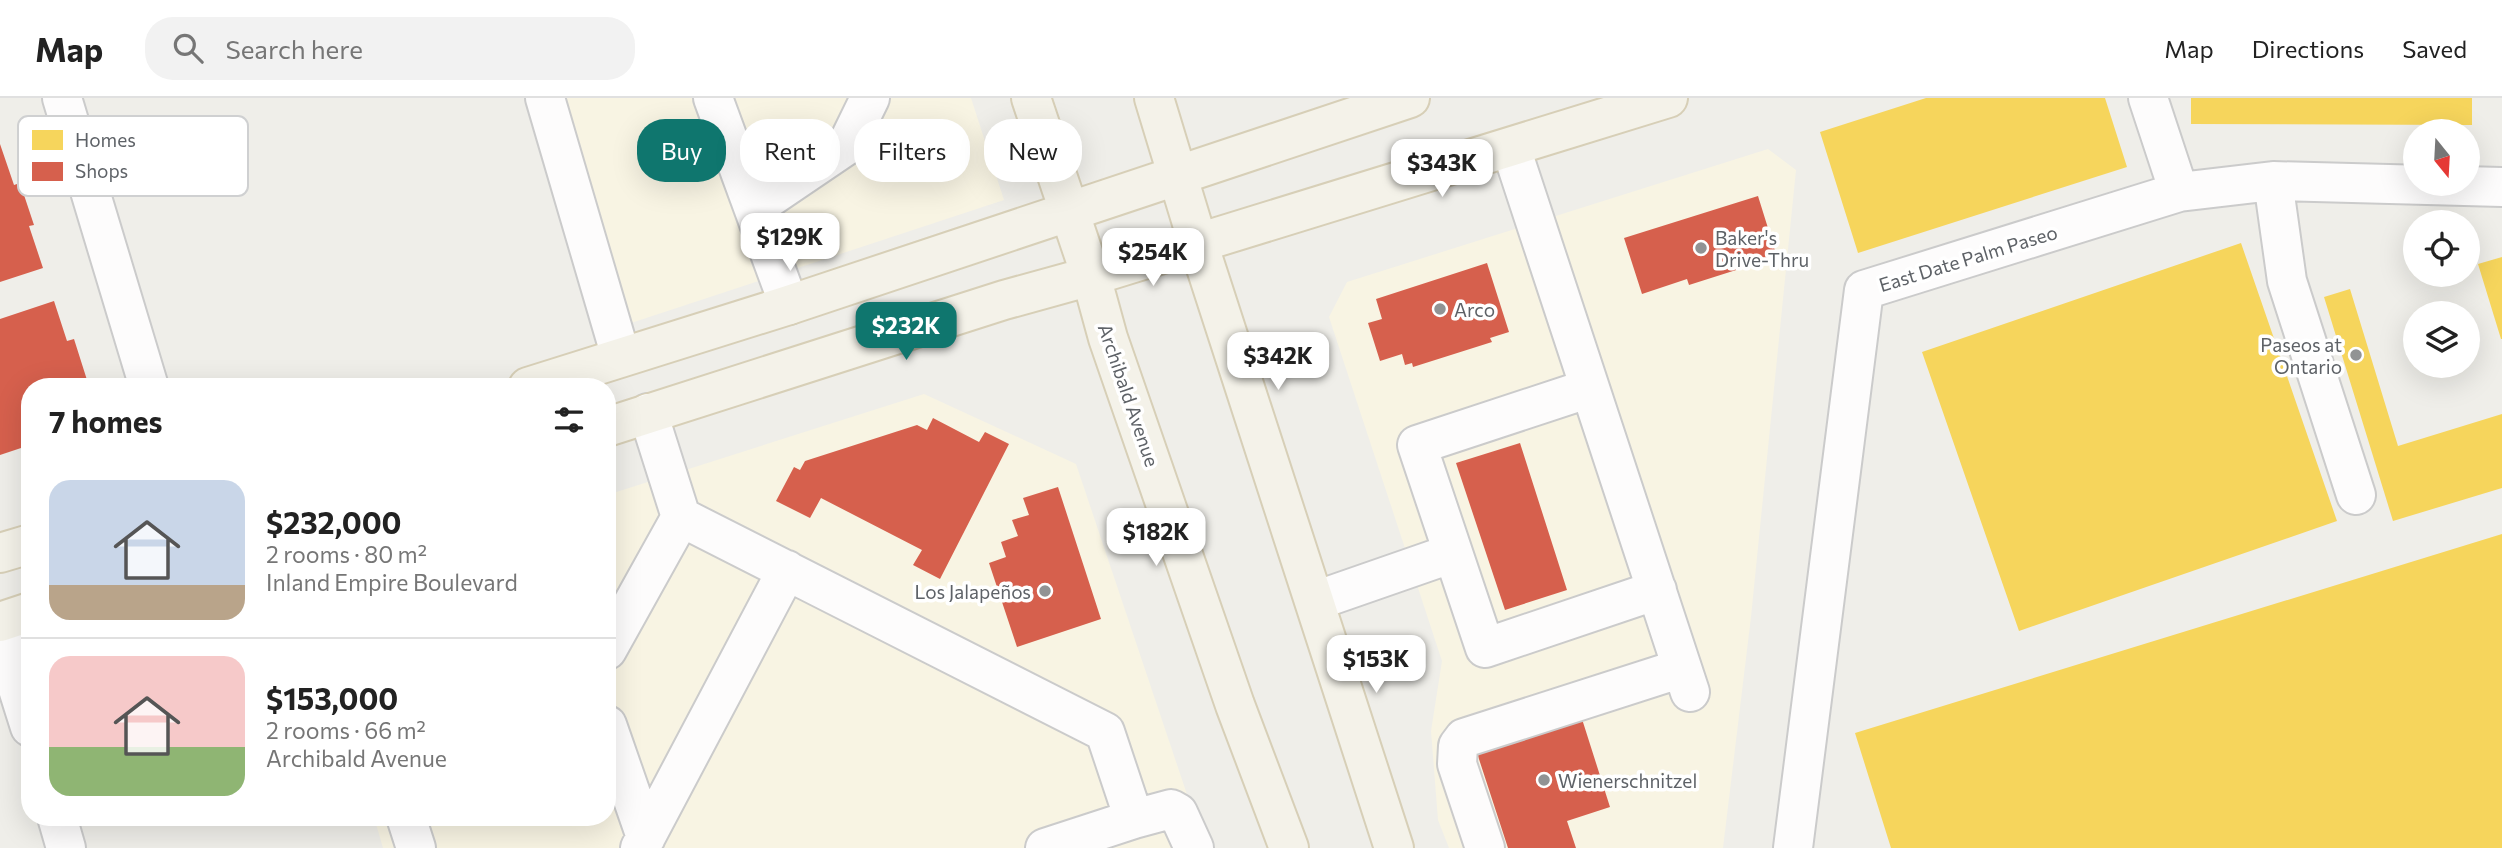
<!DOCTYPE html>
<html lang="en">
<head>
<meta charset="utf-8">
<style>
  :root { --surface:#fff; --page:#f2f2f2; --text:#222; --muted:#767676; --line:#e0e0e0; --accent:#0f766e }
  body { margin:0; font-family:Commissioner,sans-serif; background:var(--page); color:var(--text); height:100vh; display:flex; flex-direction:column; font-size:26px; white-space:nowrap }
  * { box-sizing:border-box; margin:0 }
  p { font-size:23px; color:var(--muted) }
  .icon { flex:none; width:38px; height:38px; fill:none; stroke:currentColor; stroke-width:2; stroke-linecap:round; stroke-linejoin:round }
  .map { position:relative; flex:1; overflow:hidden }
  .side { position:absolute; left:21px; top:280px; width:595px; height:448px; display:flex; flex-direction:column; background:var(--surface); border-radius:28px; box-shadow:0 7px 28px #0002 }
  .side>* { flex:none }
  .guide { position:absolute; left:637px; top:21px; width:665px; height:63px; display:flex; gap:14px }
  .needle { width:46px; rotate:162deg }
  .tools { position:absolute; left:2403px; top:21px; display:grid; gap:14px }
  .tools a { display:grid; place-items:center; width:77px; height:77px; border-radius:50%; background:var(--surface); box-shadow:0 7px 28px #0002; font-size:35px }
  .price { position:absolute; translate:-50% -60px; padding:0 16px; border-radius:14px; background:#fff; color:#222; font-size:23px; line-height:46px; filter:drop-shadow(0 2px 4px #0008) }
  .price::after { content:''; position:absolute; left:50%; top:42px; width:21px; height:16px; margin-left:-10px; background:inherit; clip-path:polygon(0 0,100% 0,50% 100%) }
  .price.on { background:var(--accent); color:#fff }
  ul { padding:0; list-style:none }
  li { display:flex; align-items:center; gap:21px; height:175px; padding:0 28px }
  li+li { border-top:2px solid var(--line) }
  li span { display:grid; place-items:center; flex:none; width:196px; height:140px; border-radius:21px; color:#555 }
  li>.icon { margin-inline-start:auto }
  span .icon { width:84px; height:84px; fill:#fffc; stroke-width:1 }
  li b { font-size:30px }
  h2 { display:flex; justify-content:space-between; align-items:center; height:84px; padding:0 28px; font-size:30px }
  .tag { padding:0 24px; border-radius:28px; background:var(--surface); box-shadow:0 7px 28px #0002; font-size:24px; line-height:63px }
  .tag.on { background:var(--accent); color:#fff }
  header { display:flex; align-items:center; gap:42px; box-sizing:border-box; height:98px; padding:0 35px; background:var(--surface); border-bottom:2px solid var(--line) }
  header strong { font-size:33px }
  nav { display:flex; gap:38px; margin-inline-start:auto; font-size:24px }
  .search { width:490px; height:63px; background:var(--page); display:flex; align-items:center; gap:18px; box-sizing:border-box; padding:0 24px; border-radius:28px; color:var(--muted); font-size:26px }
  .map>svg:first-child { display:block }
</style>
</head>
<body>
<header>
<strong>Map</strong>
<div class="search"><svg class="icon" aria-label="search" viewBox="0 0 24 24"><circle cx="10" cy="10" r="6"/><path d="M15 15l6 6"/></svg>Search here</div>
<nav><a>Map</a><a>Directions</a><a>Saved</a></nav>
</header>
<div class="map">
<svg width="2502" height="750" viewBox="0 0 2502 750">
  <rect width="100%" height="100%" fill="#efeee9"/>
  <!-- commercial -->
  <path fill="#f8f4e3" d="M557,0H971L1004,102L628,226Z
    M1768,51L1796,72L1751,519L1723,750H1449L1438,722L1431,633L1442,563L1329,219L1347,184Z
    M924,296L1076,366L1205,750H383L374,719H607V397Z"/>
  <!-- homes -->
  <path fill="#f6d55c" d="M1926,0H2105L2127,69L1858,155L1820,34Z
    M2191,0H2472V27L2191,26Z
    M2241,145L2337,423L2019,533L1922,254Z
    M2502,159V241H2501L2478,166Z
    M2350,191L2398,348L2502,316V390L2393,423L2324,199Z
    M2502,436V750H1891L1855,635Z"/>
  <!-- shops -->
  <path fill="#d6604d" d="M0,46L14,87L20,85L34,127L29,128L43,170L0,184Z
    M1758,98L1777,159L1689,187L1687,181L1642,196L1624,140Z
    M1487,165L1509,234L1490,240L1492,244L1413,269L1412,265L1405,267L1402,256L1380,263L1368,225L1382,221L1376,201Z
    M54,203L67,243L74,241L87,282L83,284L84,289H30V347L0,357V221Z
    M933,320L979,344L985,334L1009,346L940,481L913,467L922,452L821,400L810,420L776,403L794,369L800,372L805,363L917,327L927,332Z
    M1520,345L1567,492L1505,512L1456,365Z
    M1058,389L1101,521L1017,549L989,465L1006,459L1001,444L1018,438L1012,422L1029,417L1023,400Z
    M1582,621L1610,709L1567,723L1576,750H1508L1477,655Z"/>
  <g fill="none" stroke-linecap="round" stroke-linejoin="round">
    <!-- minor casing -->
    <g stroke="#cbcbcb" stroke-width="42">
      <path id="minor" d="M62,0L149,289
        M545,0L621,259
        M713,0L789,207
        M2148,0L2179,94
        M1511,50L1690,594
        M2273,83L2287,183L2356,397
        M754,110L847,47L870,0
        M1590,290L1417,347L1485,550L1657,492
        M648,315L681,419L1105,634L1134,721L1045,750
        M1315,503L1453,455
        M0,534L30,629
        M607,552L681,419
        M607,627L646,739
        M57,719L66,750
        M406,719L416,750
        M1134,721L1171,711L1178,715L1194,750
        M640,750L787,472
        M1485,750L1457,666L1458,648L1464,640L1682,570
        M1793,750L1864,192L2179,94L2273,83L2502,89"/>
    </g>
    <!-- major casing -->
    <g stroke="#d7cfb7" stroke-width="42">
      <path id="major" d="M1031,0L1091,178L1108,240L1235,607L1289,750
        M1154,0L1198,145L1394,750
        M528,289L789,207L1410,0
        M607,329L1004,202L1091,178L1668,0
        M0,455L30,446
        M0,524L30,514"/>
    </g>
    <!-- minor -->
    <use href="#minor" stroke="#fdfcfc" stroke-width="38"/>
    <!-- major -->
    <use href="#major" stroke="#f4f2e9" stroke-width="38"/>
  </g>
  <!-- markers -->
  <g fill="#919394" stroke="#fff" stroke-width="2.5">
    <circle cx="1701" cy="150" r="7"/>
    <circle cx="1440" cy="211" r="7"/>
    <circle cx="2356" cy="257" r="7"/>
    <circle cx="1045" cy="493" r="7"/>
    <circle cx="1544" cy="682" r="7"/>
  </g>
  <g text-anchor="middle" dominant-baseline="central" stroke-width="7" stroke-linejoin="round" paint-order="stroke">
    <!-- poi labels -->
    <g font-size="19" fill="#5e6267" stroke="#fff" text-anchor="start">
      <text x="1715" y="139">Baker's<tspan x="1715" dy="22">Drive-Thru</tspan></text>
      <text x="1454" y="211">Arco</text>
      <text x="2342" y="246" text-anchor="end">Paseos at<tspan x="2342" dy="22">Ontario</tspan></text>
      <text x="1031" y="493" text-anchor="end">Los Jalapeños</text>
      <text x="1558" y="682">Wienerschnitzel</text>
    </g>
    <!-- street labels -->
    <g font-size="19" fill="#5e6267" stroke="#fff">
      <text transform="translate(1968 160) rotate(-17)">East Date Palm Paseo</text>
      <text transform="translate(1129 297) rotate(71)">Archibald Avenue</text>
    </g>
  </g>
  <!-- legend -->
  <rect x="18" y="18" width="230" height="80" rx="10" fill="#fff" stroke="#cfd0d1" stroke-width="2"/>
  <rect x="32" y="32" width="31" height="20" fill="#f6d55c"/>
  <rect x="32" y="64" width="31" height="19" fill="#d6604d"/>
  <g font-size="19" fill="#5e6267">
    <text x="75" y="49">Homes</text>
    <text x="75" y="80">Shops</text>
  </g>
</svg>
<div class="tools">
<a><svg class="needle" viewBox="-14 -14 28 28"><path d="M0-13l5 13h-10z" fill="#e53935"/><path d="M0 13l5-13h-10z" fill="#767676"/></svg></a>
<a><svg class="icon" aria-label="locate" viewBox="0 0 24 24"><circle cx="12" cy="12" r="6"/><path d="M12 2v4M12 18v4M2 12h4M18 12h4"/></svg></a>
<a><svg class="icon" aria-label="layers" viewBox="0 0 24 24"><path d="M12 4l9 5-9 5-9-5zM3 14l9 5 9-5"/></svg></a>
</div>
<b class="price" style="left:1442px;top:101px">$343K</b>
<b class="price" style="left:790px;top:175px">$129K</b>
<b class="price" style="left:1153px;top:190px">$254K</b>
<b class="price on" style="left:906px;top:264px">$232K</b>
<b class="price" style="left:1278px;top:294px">$342K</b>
<b class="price" style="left:1156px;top:470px">$182K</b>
<b class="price" style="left:1376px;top:597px">$153K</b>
<div class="guide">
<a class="tag on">Buy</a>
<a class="tag">Rent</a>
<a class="tag">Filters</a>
<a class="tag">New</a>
</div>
<section class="side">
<h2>7 homes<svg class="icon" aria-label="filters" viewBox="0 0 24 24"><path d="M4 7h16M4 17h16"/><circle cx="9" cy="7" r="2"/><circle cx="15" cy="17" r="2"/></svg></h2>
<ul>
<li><span style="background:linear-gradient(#c9d6e8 75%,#b9a48a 0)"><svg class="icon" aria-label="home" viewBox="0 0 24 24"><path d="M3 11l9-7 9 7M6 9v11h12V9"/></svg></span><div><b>$232,000</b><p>2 rooms · 80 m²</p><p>Inland Empire Boulevard</p></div></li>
<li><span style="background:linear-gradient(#f6c9c9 65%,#8fb573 0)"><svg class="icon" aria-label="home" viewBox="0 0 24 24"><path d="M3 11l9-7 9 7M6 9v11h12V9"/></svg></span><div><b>$153,000</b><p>2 rooms · 66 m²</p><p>Archibald Avenue</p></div></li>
</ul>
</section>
</div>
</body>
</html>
